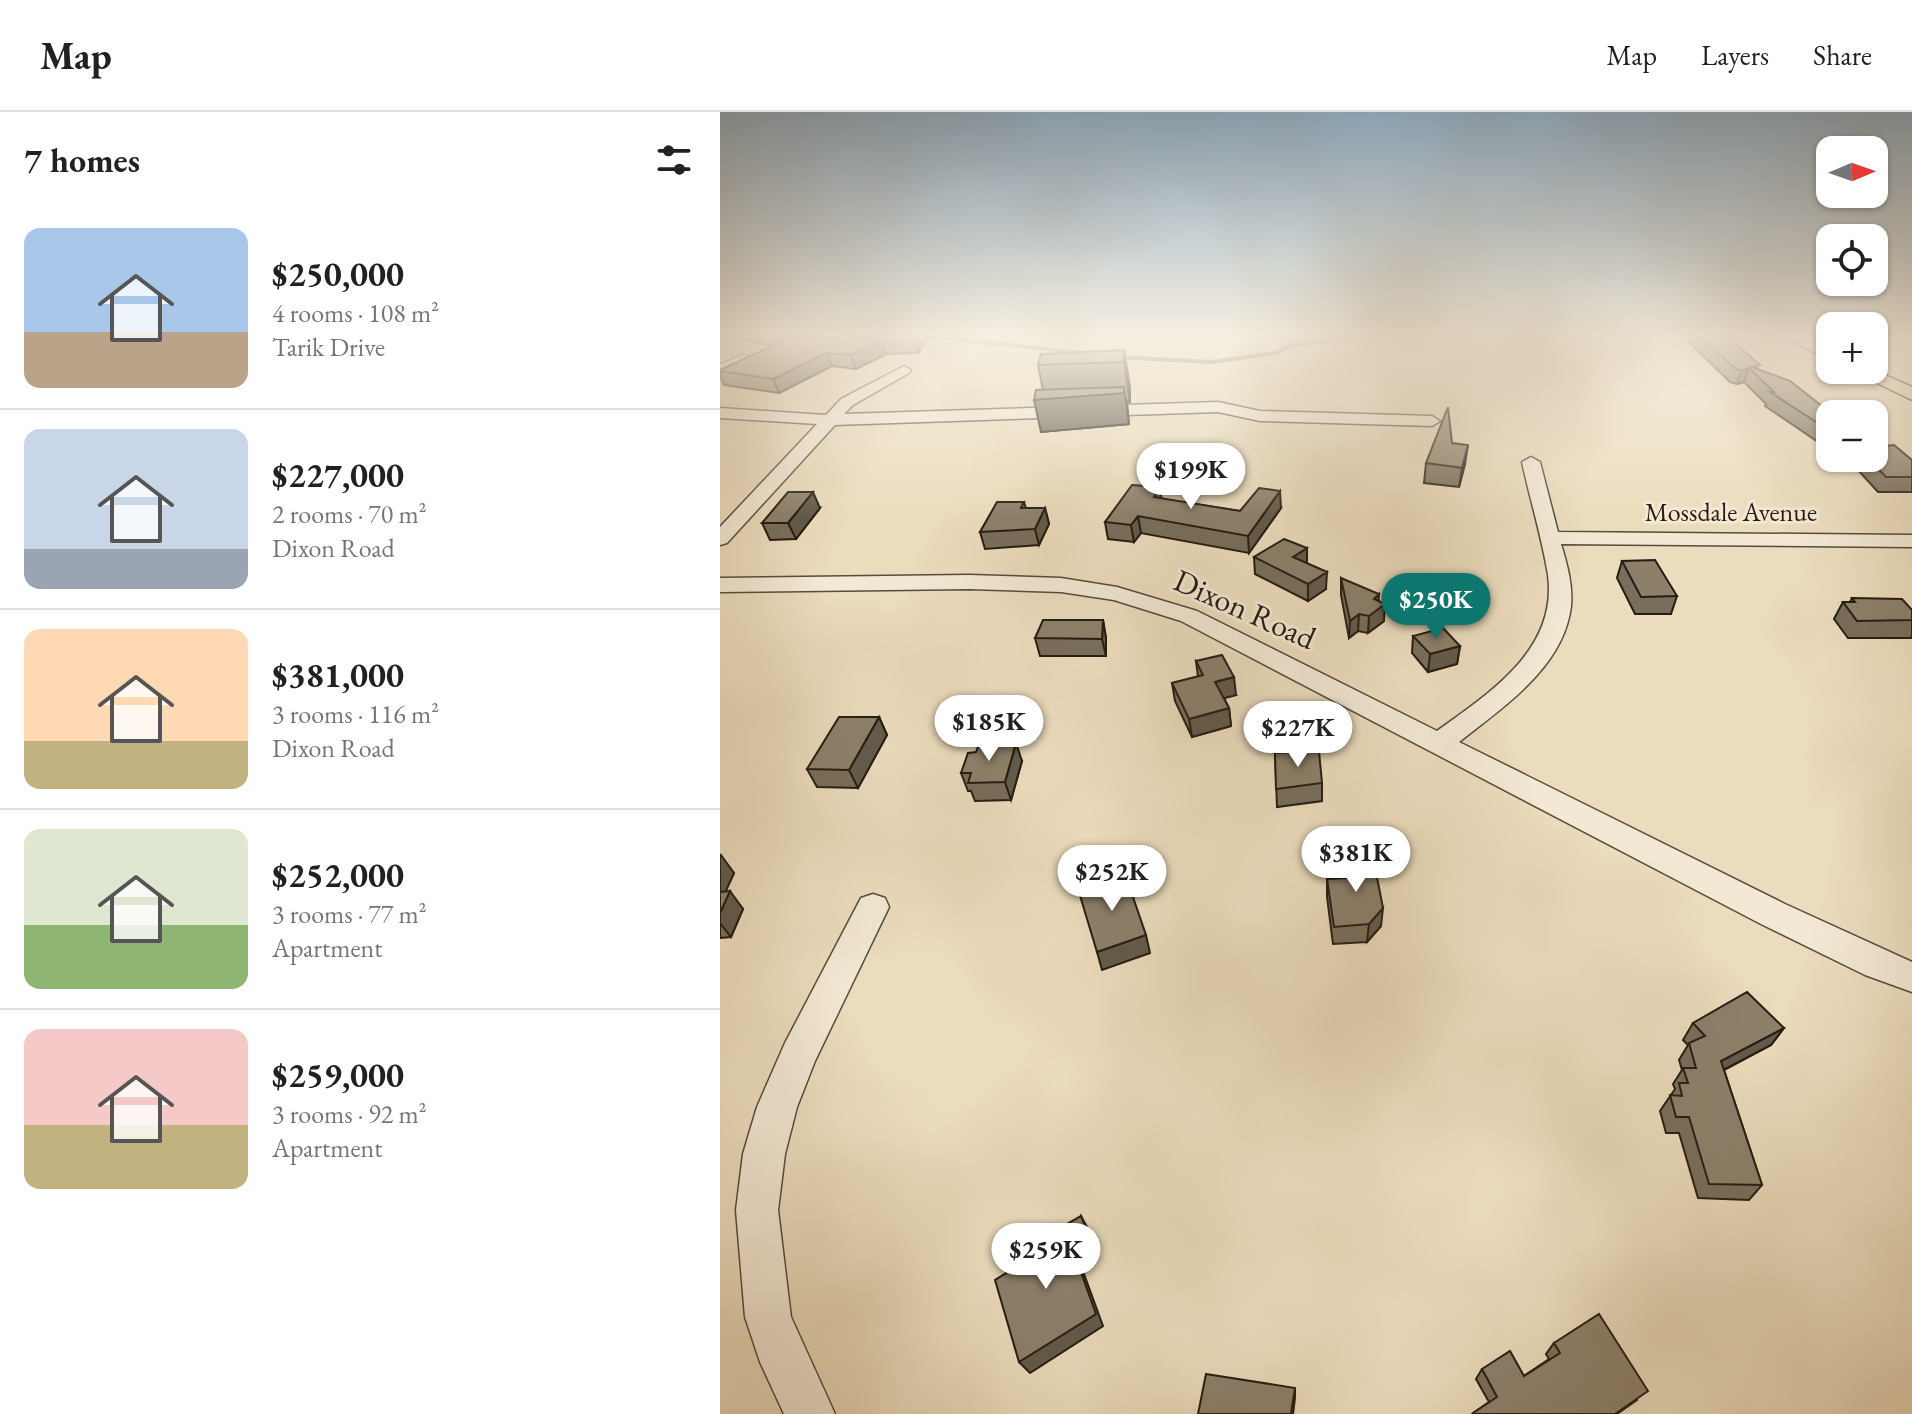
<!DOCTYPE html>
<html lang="en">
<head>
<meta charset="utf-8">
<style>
  :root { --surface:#fff; --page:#f2f2f2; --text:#202124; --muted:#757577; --line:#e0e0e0; --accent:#0f766e }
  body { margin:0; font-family:"EB Garamond",serif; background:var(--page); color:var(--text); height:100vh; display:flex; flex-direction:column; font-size:30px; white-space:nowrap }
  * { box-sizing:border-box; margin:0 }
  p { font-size:26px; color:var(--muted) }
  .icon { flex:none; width:44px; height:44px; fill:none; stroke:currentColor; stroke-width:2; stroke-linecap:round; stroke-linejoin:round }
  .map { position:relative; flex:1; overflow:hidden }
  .panel { display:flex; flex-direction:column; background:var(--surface); width:720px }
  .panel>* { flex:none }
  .needle { width:52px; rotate:88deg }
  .controls { position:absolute; left:1096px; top:24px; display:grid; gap:16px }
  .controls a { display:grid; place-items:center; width:72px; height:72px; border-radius:16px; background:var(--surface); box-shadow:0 2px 6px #0004; font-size:40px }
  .price { position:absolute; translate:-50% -68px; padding:0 18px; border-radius:28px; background:#fff; color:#222; font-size:26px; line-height:52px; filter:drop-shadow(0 2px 4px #0008) }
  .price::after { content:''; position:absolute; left:50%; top:48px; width:24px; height:18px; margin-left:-12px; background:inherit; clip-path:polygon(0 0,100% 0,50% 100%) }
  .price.on { background:var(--accent); color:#fff }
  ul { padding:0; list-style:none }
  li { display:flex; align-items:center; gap:24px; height:200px; padding:0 24px }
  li+li { border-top:2px solid var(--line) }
  li span { display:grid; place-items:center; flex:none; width:224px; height:160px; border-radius:16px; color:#555 }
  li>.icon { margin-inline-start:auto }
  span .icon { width:96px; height:96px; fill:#fffc; stroke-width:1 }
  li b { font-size:34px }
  h2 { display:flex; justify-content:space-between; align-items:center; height:96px; padding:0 24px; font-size:34px }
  header { display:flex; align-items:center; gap:48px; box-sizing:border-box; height:112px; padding:0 40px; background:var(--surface); border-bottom:2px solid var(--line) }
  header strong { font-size:38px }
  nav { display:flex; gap:44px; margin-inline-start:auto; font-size:28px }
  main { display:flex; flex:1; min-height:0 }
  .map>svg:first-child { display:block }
</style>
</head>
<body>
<header>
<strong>Map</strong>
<nav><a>Map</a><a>Layers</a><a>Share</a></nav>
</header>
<main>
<section class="panel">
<h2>7 homes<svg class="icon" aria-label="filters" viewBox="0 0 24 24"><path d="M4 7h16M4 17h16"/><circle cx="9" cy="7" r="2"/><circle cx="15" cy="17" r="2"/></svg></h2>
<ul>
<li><span style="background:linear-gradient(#a9c7e8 65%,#b9a48a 0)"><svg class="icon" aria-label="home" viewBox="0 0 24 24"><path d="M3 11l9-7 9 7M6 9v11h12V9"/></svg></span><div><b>$250,000</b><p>4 rooms · 108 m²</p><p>Tarik Drive</p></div></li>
<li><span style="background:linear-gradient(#c9d6e8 75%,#9aa5b1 0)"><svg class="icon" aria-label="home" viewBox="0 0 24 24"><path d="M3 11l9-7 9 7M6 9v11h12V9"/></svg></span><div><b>$227,000</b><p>2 rooms · 70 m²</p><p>Dixon Road</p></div></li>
<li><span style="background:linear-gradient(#ffd9b3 70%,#c2b280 0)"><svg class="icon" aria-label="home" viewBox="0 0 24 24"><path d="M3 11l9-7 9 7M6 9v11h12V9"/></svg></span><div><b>$381,000</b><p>3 rooms · 116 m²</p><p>Dixon Road</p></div></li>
<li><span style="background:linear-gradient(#dfe7d0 60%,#8fb573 0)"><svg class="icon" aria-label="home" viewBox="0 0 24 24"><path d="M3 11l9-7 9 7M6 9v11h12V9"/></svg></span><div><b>$252,000</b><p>3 rooms · 77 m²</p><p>Apartment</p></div></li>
<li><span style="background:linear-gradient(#f6c9c9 60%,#c2b280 0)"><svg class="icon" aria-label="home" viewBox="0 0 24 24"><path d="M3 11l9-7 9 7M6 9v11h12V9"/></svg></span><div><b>$259,000</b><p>3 rooms · 92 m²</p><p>Apartment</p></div></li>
</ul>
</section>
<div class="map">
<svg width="1192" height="1302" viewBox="0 0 1192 1302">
  <rect width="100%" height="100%" fill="#ebdcbd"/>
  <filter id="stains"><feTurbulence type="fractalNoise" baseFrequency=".0025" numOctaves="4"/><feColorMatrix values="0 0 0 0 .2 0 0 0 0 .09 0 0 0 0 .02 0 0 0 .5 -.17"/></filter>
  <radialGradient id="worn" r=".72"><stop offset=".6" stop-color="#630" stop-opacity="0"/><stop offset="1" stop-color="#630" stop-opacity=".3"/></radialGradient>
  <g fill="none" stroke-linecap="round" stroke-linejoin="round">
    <!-- stream -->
    <path stroke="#746856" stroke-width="4" d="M200,223L361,241
      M397,245L492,250L556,241L571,233L659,223"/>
    <!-- minor casing -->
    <g stroke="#574c3e" stroke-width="3">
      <path id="minor" d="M23,243L28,244V250L0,261V252Z
        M184,254L191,258L189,261L133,293L124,302L498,290L540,299L712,304L720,309L712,314L540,309L498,300L115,313L7,431L0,433V415L97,312L0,306V296L106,303L121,287Z
        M811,345L820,350L838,420L1192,423V435L841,432C847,452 853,473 851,494C844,555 783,595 739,630L1065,792L1192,850V880L1145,863L1041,812L461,509L394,488L341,480L249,477L0,480V466L249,463L341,466L397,475L477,499L717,619C769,581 838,538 828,463C822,426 810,387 802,350Z
        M153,782L165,786L169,795L95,949L77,995L65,1042L58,1098L71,1205L115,1302H64L40,1250L25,1205L16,1098L23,1042L37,995L65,931L141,786Z"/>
    </g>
    <!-- major casing -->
    <g stroke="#261c13" stroke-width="3">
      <path id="major" d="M1060,223H1080L1110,237V249Z
        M1130,258H1154L1192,275V288Z"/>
    </g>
    <!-- minor -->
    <use href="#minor" fill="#f2e8d4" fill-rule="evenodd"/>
    <!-- major -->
    <use href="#major" fill="#ebdcbd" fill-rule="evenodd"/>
  </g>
  <!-- wall -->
  <path fill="#786e5c" stroke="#261c13" stroke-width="2" d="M3,223H210L198,241L166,242L136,257L112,254L59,281L4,273L0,264V258L53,234Z
    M971,223H1006L1038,257L1110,302V338L1045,294L1046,292L1024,270L1017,272L1010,270L969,230Z
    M404,238L410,277V290H407L409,312L321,320L323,278L318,253Z
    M1127,346L1192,348V380H1158Z
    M706,351L745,352L739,375L704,371Z
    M442,387L520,399L561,396L529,441L421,421L414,430L388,427L385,410Z
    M304,390L306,396H325L329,412L319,433L265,437L260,420Z
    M100,396L76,427L50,428L42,411Z
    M534,445L587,451L606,477L588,489L535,462Z
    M902,449L957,484L951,502H915L897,466Z
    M621,466L659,489L664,509L648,521L638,519L629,526L621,483Z
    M1132,486L1192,498V524L1191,526H1128L1114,507L1123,490H1130Z
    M383,508L386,526V544H320L315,526Z
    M693,524L740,534L737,552L708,560L692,541Z
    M476,549L516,583L504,586L509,596L511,614L472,625L455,589L452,571L478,565Z
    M159,605L167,623L138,676L97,675L87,657Z
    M555,641L602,671V689L557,695Z
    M302,649L291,688L255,689L251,679H248L241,661Z
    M0,743L14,761L5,779L23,797L11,825L0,826Z
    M626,747L661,814L647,830L613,832L607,785V767L626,766Z
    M973,911L1064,916L1051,933L1004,958L1042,1073L1029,1088L978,1086L959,1021H946L940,999L955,977L953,972L962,958L959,948L968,933L963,928Z
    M834,1231L917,1288L897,1302H752L769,1290L756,1267L762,1257L804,1264L829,1247L826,1242Z"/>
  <!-- shaded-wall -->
  <path fill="#625a4b" stroke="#261c13" stroke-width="2" d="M197,223H210L198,241L194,228Z
    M161,229L166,242L136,257L131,243Z
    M404,238L410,277V290L404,250Z
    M107,241L112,254L59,281L53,267Z
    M1029,256L1024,270L1017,272L1021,259Z
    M404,275L409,312L321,320L314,288Z
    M748,333L745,352L739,375L742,356Z
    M440,375L442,391L434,385Z
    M560,379L561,396L529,441L528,424Z
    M93,380L100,396L76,427L68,411Z
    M325,396L329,412L319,433L315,417Z
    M418,404L421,421L414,430L411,413Z
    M587,436V453L573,445Z
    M607,460L606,477L588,489V472Z
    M659,482L658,496L665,492L664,509L648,521L649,504L654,487Z
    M639,502L638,519L629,526L630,509Z
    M383,508L386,526V544L382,527Z
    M740,534L737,552L708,560L710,542Z
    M514,565L516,583L497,588L495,570Z
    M509,596L511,614L472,625L469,607Z
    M159,605L167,623L138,676L129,658Z
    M296,631L302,649L291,688L285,670Z
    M1,743L14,761L0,792V744Z
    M10,779L23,797L11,825L0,811V801Z
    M663,796L661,814L647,830L649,812Z
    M426,823L430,841L382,858L377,840Z
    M1064,916L1051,933L990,965L1001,949Z
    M361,1104L368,1117L377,1140L360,1151L383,1214L310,1261L299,1250L353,1138Z
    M575,1276V1286L573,1302H571Z"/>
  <!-- building -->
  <path fill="#8c806b" stroke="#261c13" stroke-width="2" d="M58,223H197L194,228L161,229L131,243L107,241L53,267L0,259V258L72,225Z
    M978,223H1006L1040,253L1032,255L1070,269L1112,302H1110V319L1050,280H1054L1029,256L1021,259L1015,256Z
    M404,238V250L318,253L321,242Z
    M404,275V281L314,288L316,278Z
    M728,295L732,331L748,333L742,356L706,351Z
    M1154,327L1165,334L1174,333L1192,348V365H1166L1148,346H1154Z
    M412,373L440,375L434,385L520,399L539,376L560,379L528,424L418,404L411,413L385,410Z
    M68,380H93L68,411H42Z
    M277,390H304L301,396H325L315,417L260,420Z
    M564,427L587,436L573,445L607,460L588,472L534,445Z
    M935,448L957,484L921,485L902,449Z
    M621,466L659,482L654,487L665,492L649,504L639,502L630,509Z
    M1132,486L1182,487L1192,498V508L1137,509L1123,490H1135Z
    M323,508H383L382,527L315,526Z
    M723,516L740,534L710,542L693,524Z
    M502,543L514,565L495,570L509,596L469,607L452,571L483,563L476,549Z
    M119,605H159L129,658L87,657Z
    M296,631L285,670L248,671L251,661H241L248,641L256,640L259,632Z
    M599,639L602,671L556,677L555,641Z
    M653,745L663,796L649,812L614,815L607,767L629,766L626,747Z
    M405,762L426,823L377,840L358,777Z
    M10,779L0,801V780Z
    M1027,880L1064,916L1001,949L1042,1073L989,1072L969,1005H956L950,983L962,984L959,971H968L963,956H976L969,931L985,924L973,911Z
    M361,1104L370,1127L353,1138L376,1202L299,1250L275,1168L304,1150L300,1139Z
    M879,1202L928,1279L895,1302H753V1301L777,1285L762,1257L790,1239L804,1264L840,1241L834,1231Z
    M486,1262L575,1276L571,1302H478Z"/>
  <!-- sky -->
  <linearGradient id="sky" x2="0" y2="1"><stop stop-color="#8eaac0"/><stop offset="0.55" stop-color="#f6efe1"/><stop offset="1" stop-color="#f6efe1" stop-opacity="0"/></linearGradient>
  <rect width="1192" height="405" fill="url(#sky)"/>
  <g text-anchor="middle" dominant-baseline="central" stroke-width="6" stroke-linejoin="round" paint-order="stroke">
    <!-- far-street labels -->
    <g font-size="26" fill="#261c13" stroke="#f2e8d4">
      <text x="1011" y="400">Mossdale Avenue</text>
    </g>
    <!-- street labels -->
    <g font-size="32" fill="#261c13" stroke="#f2e8d4">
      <text transform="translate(525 497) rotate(24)">Dixon Road</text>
    </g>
  </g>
  <rect width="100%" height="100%" filter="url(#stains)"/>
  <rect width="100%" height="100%" fill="url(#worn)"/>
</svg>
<div class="controls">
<a><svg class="needle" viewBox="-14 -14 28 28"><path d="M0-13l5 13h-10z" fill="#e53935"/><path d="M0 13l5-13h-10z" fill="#757577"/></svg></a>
<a><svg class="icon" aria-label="locate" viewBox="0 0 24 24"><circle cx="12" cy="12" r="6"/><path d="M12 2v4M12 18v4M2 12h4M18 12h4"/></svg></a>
<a>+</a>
<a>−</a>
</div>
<b class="price" style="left:471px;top:399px">$199K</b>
<b class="price on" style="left:716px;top:529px">$250K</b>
<b class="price" style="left:269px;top:651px">$185K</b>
<b class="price" style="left:578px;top:657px">$227K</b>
<b class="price" style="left:636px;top:782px">$381K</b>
<b class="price" style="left:392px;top:801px">$252K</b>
<b class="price" style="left:326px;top:1179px">$259K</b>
</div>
</main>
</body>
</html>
